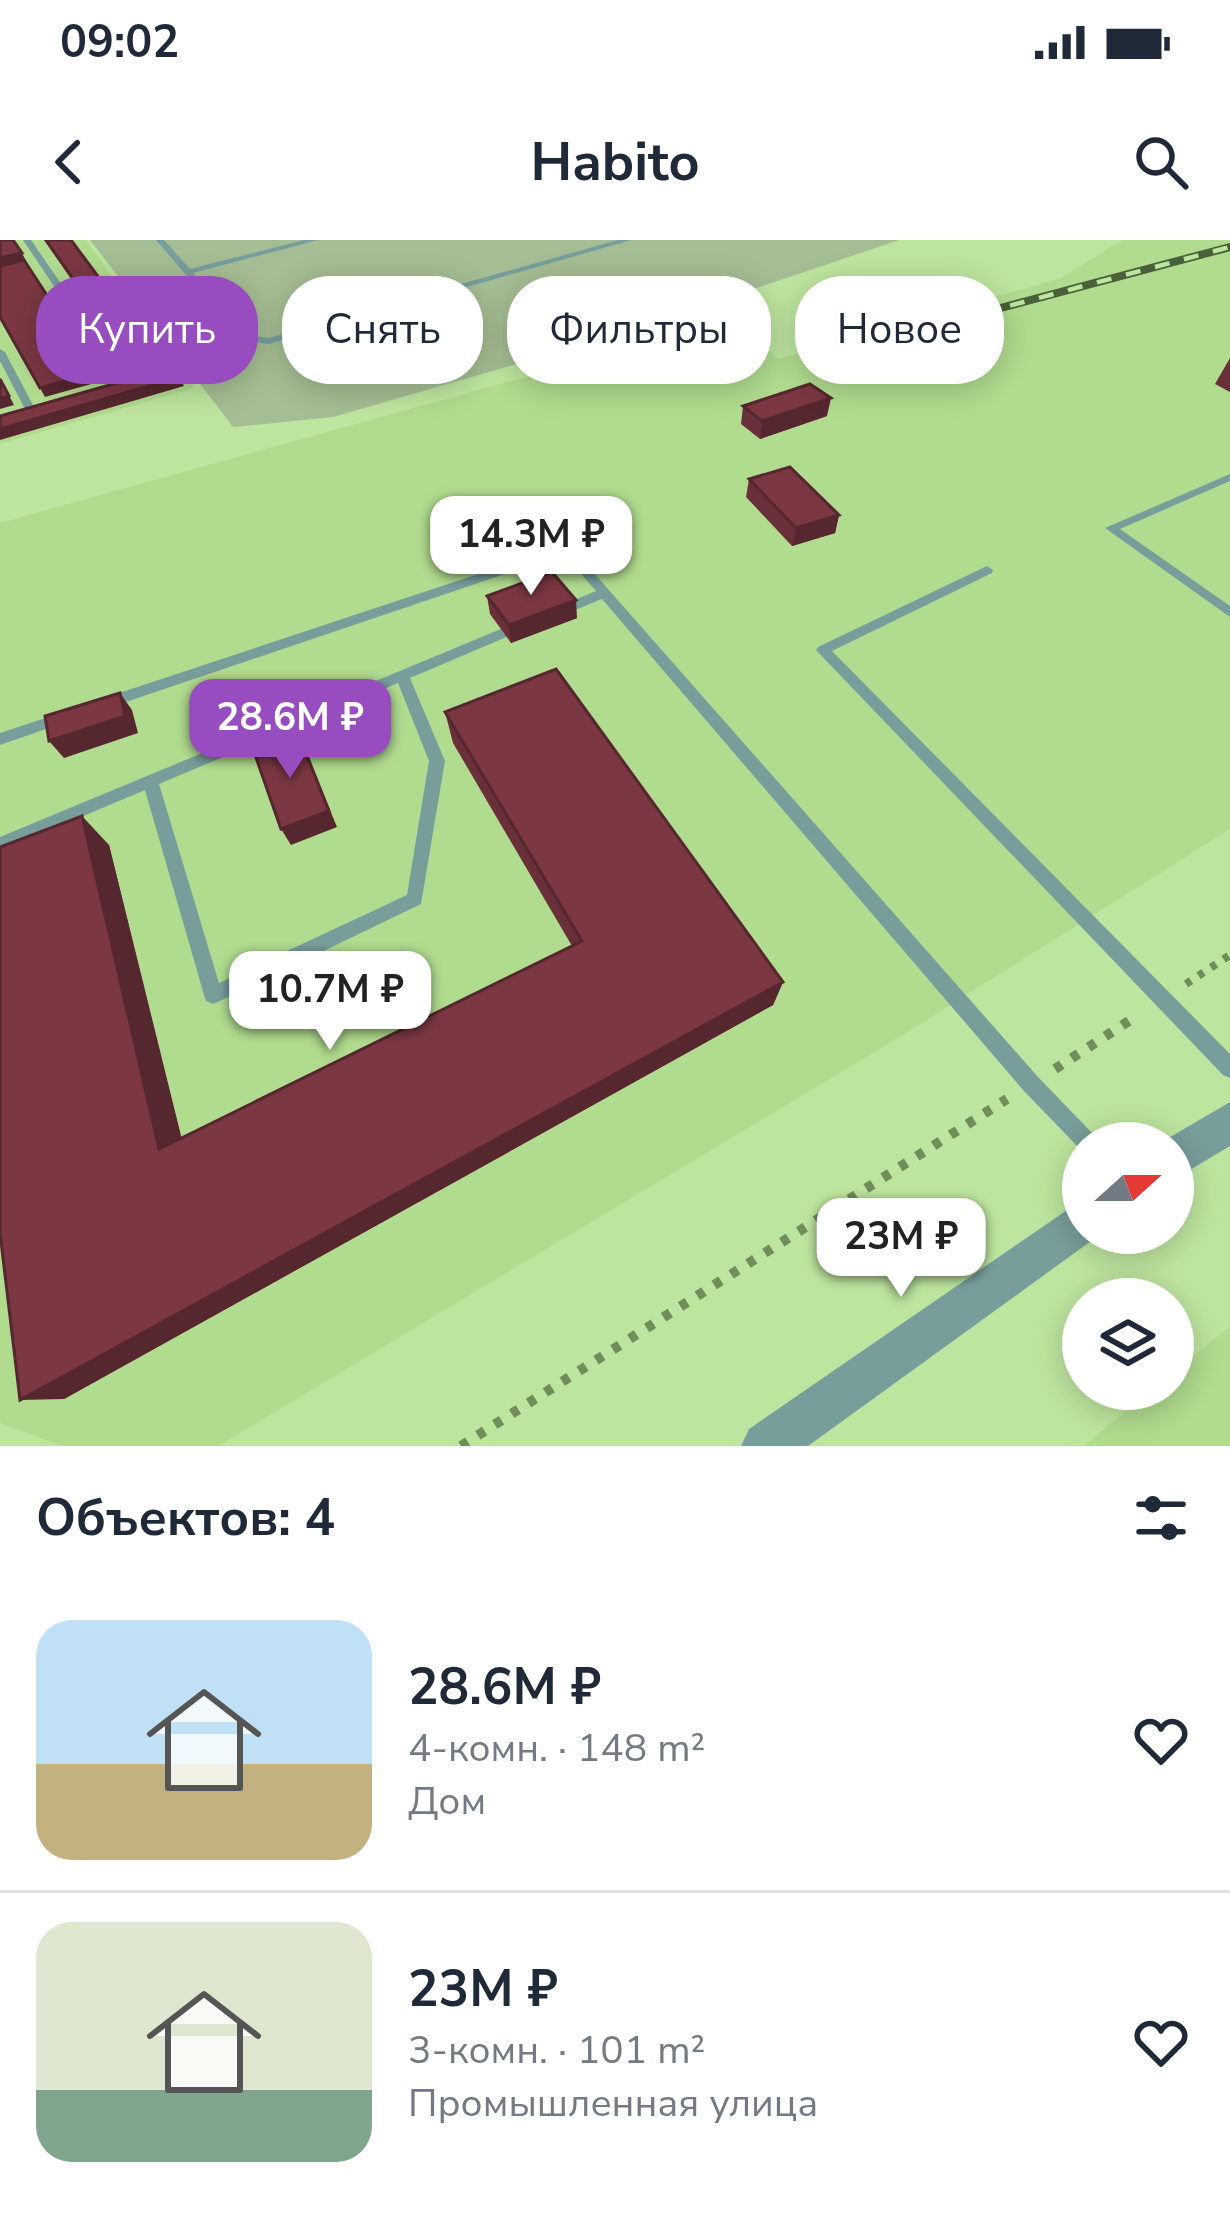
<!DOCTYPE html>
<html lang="ru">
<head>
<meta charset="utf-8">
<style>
  :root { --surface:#fff; --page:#f6f6f7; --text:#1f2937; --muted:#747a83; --line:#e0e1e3; --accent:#974dc0 }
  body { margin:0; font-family:"Nunito Sans",sans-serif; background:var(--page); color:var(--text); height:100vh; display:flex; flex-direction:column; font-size:45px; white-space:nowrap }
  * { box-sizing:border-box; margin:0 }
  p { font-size:39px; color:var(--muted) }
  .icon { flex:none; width:66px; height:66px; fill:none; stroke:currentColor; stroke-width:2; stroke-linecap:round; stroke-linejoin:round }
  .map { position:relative; height:1206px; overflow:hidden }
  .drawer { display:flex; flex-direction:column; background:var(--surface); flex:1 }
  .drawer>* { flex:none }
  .hud { position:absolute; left:36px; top:36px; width:1158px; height:108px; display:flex; gap:24px }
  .needle { width:78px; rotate:69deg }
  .tools { position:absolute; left:1062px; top:882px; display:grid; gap:24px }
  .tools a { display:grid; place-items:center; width:132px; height:132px; border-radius:50%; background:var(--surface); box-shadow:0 6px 30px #0003; font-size:60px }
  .price { position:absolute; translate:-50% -102px; padding:0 27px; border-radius:24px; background:#fff; color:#222; font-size:39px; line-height:78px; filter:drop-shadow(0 3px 6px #0008) }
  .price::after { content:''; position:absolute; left:50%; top:72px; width:36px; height:27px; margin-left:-18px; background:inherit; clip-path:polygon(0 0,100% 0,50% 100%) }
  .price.active { background:var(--accent); color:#fff }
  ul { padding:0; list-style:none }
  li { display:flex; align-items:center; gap:36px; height:300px; padding:0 36px }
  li+li { border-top:3px solid var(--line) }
  li span { display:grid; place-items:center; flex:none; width:336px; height:240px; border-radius:36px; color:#555 }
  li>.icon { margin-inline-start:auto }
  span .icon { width:144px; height:144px; fill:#fffc; stroke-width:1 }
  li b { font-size:51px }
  h2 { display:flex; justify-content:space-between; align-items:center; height:144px; padding:0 36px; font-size:51px }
  .chip { padding:0 42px; border-radius:48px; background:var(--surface); box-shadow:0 6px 30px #0003; font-size:42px; line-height:108px }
  .chip.active { background:var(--accent); color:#fff }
  .status { display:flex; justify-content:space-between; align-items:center; height:84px; padding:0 60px; background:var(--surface); direction:ltr }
  .status svg { height:33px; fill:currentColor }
  header { display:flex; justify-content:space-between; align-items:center; height:156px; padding:0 36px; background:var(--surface); font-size:54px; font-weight:700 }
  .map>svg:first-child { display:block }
</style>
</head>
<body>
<div class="status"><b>09:02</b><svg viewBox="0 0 49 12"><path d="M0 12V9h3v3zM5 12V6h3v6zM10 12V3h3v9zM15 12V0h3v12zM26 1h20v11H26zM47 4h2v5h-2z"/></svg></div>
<header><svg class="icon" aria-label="back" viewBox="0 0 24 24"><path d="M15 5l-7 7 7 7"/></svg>Habito<svg class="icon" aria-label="search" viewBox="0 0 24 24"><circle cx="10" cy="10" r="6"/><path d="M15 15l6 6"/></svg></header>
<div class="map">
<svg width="1230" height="1206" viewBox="0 0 1230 1206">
  <rect width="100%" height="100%" fill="#bee59f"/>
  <!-- built -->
  <path fill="#b1db8f" d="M0,0H86L194,148L0,204Z
    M1122,0H1230V589L901,796L218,1206H63L0,1183V283L737,78L778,119L1061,38Z
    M1230,1086V1206H1084L1153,1149H1173V1133Z"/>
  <!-- green -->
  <path fill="#a5bd94" d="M90,0H899L614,96L333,177L233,187Z"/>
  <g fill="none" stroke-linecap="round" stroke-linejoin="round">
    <!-- path-far1 -->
    <path stroke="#718d5a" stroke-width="8" stroke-dasharray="6 9" stroke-linecap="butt" d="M1186,744L1230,715"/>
    <!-- path -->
    <path stroke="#718d5a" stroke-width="10" stroke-dasharray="8 12" stroke-linecap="butt" d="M1055,829L1138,775
      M461,1206L1007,859"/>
    <!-- service -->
    <path fill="#789e9c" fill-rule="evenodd" d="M23,0H31L130,144L129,146H121Z
      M156,0H164L190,29L304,0H318L193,33L248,95L269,98L618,0H631L269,104L242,100Z
      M0,109L5,112L36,171L35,173L26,171L0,121Z
      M1230,234V241L1120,289L1230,366V377L1105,288Z
      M566,305L570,306L1038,837L1095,896L1098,903H1083V911L1081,910L1024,851L602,359L560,376H550V370L596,351L564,314L108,468L103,469L96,464L98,460Z
      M987,326L993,330L992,333L832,411L1230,814V838L1223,835L816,410L818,407Z
      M525,379L532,384L530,387L410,438L445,521L421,664L220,761L213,764L206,761L204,755L145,550L0,611V597ZM398,443L429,521L407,655L219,743L159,544Z
      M67,471L74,476L72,480L0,505V493Z"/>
    <!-- minor -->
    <path fill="#789e9c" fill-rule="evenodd" d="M1230,862V906L1173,940V903H1160Z
      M1083,959V993L1098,996L808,1206H741L749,1189Z"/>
    <!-- rail casing -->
    <g stroke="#4a6038" stroke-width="8">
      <path id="rail" d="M952,81L1230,7"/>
    </g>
    <!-- rail -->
    <use href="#rail" stroke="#bee59f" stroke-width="4.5" stroke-dasharray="15" stroke-linecap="butt"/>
  </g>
  <!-- wall -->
  <path fill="#6a303a" d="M44,0H71L161,125L136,132Z
    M683,80L755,94L702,112L682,98Z
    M1230,118V152L1215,144Z
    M743,166L827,176L760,199L741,184Z
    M749,239L839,275L835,293L792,306L746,257Z
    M487,356L577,378L511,403L490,374Z
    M445,472L783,742L773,765L64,1159L109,605L181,898L572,706L453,503Z"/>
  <!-- shaded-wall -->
  <path fill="#56272f" d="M22,13L26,21L0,27V18Z
    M757,77L755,94L702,112L704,94Z
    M157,116L161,125L136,132L132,123Z
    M97,132L102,141L45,157L40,148Z
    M180,137L184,146L0,200V189Z
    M0,138L14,165L0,169Z
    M831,158L827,176L760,199L762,181Z
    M839,275L835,293L792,306L796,288Z
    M576,360L577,378L511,403L509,385Z
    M120,453L132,470L138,493L64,518L49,501Z
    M298,493L337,587L291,605L281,589Z
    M82,576L109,605L188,924L159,909Z
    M783,742L773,765L64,1159L20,1160Z"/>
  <!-- building -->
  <path fill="#7b3843" stroke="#56272f" stroke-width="3" d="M0,0H13L22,13L0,18Z
    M46,0H71L157,116L132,123Z
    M24,20L97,132L40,148L0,77V26Z
    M735,64L757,77L704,94L683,80Z
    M173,127L180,137L0,189V176Z
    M0,139L9,156L0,159Z
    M810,144L831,158L762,181L743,166Z
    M790,227L839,275L796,288L749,239Z
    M552,332L576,360L509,385L487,356Z
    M556,429L783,742L20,1160L0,993V607L82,576L159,909L582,701L445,472Z
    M120,453L125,476L49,501L45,476Z
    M298,493L329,571L281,589L253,509Z"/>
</svg>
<div class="tools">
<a><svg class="needle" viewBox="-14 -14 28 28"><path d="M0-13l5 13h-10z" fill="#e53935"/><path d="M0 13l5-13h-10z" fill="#747a83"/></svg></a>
<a><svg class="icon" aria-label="layers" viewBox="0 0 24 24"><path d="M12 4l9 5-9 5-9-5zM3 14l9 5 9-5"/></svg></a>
</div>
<b class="price" style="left:531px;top:358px">14.3M ₽</b>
<b class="price active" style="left:290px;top:541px">28.6M ₽</b>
<b class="price" style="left:330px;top:813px">10.7M ₽</b>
<b class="price" style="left:901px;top:1060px">23M ₽</b>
<div class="hud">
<a class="chip active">Купить</a>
<a class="chip">Снять</a>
<a class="chip">Фильтры</a>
<a class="chip">Новое</a>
</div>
</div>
<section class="drawer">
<h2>Объектов: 4<svg class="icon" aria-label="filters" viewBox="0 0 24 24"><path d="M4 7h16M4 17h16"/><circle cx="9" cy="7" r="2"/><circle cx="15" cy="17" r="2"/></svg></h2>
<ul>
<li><span style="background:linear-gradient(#bfe0f5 60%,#c2b280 0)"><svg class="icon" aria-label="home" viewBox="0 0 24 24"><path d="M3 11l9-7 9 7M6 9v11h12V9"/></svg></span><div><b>28.6M ₽</b><p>4-комн. · 148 m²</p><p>Дом</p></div><svg class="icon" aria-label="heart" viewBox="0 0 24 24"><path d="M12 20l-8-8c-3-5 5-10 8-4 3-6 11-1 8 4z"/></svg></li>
<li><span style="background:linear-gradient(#dfe7d0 70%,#7fa58c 0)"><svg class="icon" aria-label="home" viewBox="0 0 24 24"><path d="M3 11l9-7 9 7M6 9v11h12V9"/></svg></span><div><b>23M ₽</b><p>3-комн. · 101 m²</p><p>Промышленная улица</p></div><svg class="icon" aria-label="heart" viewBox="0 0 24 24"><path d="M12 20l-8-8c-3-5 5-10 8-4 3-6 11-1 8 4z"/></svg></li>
</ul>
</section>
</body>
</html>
